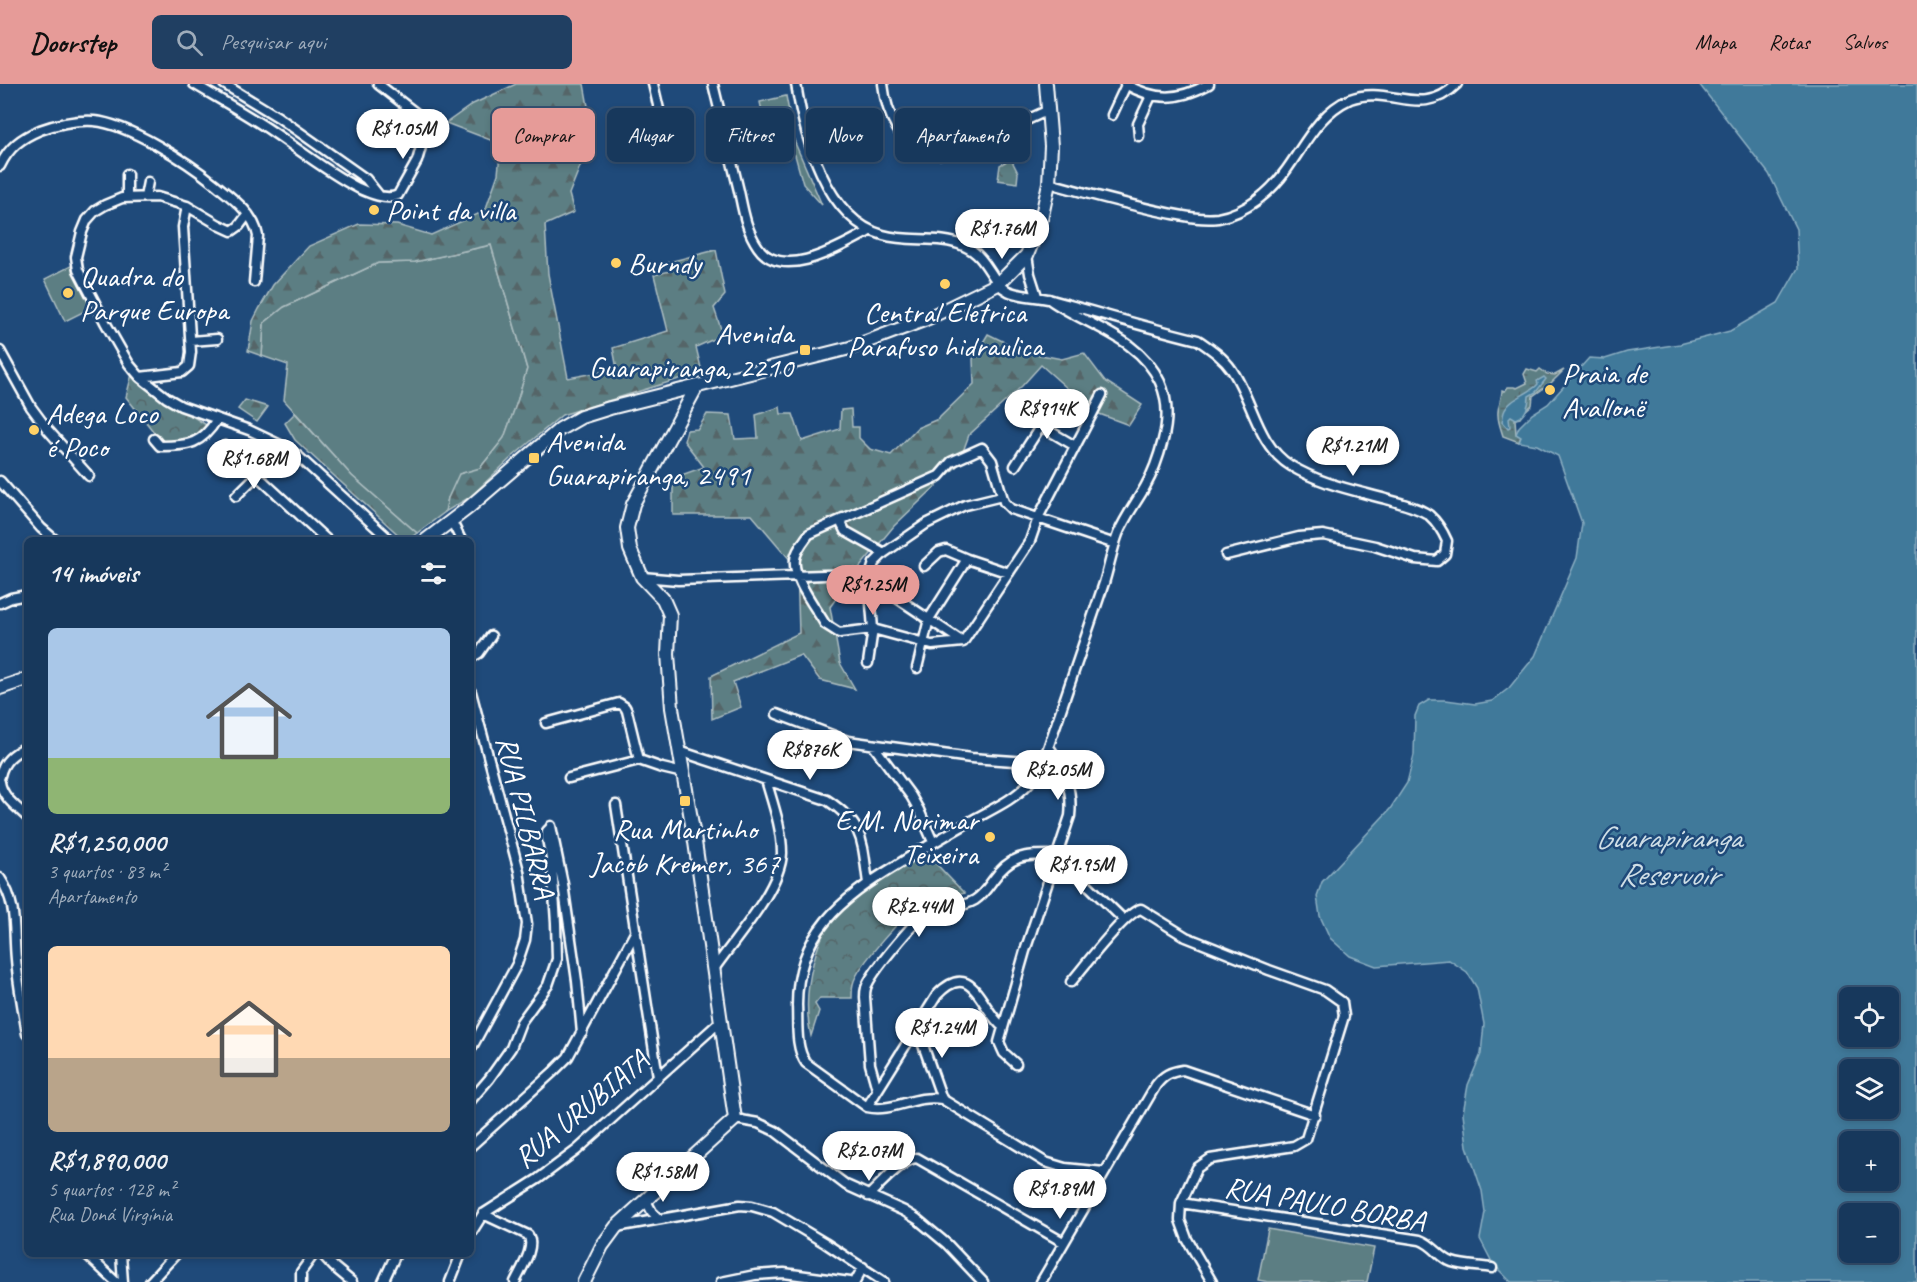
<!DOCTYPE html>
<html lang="pt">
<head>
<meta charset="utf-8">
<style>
  :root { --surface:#17385c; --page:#203f62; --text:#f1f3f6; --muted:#9eacbb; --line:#365272; --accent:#e69b98 }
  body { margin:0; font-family:Caveat,sans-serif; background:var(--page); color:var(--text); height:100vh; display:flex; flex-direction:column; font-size:22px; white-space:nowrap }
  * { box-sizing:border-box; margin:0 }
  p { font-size:20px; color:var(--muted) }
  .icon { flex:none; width:33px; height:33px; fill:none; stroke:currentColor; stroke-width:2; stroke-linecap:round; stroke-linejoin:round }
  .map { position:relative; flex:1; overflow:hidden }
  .details { position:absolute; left:24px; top:453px; width:450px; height:720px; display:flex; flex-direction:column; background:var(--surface); border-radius:9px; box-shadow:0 3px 9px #0003,0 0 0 2px var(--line) }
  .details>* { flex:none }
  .banner { position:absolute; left:492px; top:24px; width:570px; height:54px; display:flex; gap:12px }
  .controls { position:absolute; left:1839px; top:903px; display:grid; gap:12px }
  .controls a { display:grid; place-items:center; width:60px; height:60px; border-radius:9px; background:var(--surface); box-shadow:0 3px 9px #0003,0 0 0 2px var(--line); font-size:30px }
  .price { position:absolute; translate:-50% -51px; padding:0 14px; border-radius:21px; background:#fff; color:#222; font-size:20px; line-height:39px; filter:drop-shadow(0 2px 3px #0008) }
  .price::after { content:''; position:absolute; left:50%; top:36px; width:18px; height:14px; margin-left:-9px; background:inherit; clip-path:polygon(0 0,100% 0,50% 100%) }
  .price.on { background:var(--accent); color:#111 }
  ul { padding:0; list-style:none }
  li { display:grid; align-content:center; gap:12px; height:318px; padding:0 24px }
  li span { display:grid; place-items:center; height:186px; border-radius:9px; color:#555 }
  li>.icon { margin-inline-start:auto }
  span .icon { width:108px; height:108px; fill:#fffc; stroke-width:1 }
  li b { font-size:26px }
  h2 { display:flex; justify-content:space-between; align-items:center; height:72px; padding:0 24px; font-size:26px }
  .tag { padding:0 21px; border-radius:9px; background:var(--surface); box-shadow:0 3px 9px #0003,0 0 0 2px var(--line); font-size:21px; line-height:54px }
  .tag.on { background:var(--accent); color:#111 }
  header { display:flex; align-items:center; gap:36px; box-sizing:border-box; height:84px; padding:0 30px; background:var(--accent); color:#111 }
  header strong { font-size:28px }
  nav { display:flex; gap:33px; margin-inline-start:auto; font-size:21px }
  .search { width:420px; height:54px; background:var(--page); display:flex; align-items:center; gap:15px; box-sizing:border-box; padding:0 21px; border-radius:9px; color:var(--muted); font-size:22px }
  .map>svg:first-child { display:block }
</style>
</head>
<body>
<header>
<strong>Doorstep</strong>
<div class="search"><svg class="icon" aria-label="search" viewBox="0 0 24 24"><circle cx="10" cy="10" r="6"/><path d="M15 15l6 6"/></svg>Pesquisar aqui</div>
<nav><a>Mapa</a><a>Rotas</a><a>Salvos</a></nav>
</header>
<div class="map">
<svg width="1917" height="1198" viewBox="0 0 1917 1198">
  <defs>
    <pattern id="forest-firs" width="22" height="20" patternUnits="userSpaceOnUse" patternTransform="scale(1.5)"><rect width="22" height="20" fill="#5c7e83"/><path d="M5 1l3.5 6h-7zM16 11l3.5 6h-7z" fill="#546568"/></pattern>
    <pattern id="wetland-marsh" width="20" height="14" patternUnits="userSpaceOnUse" patternTransform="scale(1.5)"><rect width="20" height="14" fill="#5c7e83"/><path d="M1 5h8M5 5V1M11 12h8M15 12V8" fill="none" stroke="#546568"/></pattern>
    <pattern id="park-crowns" width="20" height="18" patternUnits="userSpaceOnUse" patternTransform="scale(1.5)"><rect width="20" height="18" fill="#5c7e83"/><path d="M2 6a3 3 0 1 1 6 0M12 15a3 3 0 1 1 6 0" fill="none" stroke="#546568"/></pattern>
  </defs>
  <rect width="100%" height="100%" fill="#1f4a7a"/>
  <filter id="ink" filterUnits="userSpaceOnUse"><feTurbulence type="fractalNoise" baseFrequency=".0167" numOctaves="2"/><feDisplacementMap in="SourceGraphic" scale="12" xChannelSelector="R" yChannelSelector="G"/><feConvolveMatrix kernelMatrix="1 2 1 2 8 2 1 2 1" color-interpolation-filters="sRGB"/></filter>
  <g filter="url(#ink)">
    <!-- grass -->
    <path fill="#5c7e83" stroke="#aebec1" stroke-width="1.5" d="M786,12L795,59L822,121L803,100L795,71L791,68L772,73L760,18Z
      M491,161L527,285L517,318L504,354L480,384L448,414L445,428L417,449L352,392L284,316L288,281L262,272L264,239L284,223L378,179L415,178Z
      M71,182L91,224L65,237L45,195Z
      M1268,1145L1374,1164L1367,1198H1268L1258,1196Z"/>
    <!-- forest -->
    <path fill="url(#forest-firs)" stroke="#aebec1" stroke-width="1.5" d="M516,0H584L593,50L569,110L574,128L545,141L548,190L568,294L617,285L613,264L668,247L654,191L670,187L669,178L716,166L725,211L714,224L723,251L696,263L702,288L562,331L511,374L470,413L445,428L448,414L459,390L480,384L504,354L517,318L527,285L491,161L415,178L378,179L284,223L264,239L262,272L248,267L253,237L259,225L273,201L309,162L359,140L397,141L431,151L485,127L498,90L501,60L446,39L473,20Z
      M988,250L1025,268L1062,275L1084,269L1105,297L1142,321L1129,341L1094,328L1041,281L1022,302L969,351L958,381L894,442L850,495L830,523L840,579L855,605L820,596L801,571L733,598L741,623L712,635L711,592L799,549L797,484L752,431H673V394L704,383L684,357L687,346L698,345L707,330L731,331L735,355L758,354L756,331L780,323L781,330H793L802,357L840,345L841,326L851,325L852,343H859V354L870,365L891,371L917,344L938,335L974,300L973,275Z
      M245,316L268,323L257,338L238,325Z
      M295,329L352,392L417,449L408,456H404L295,356L285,339Z"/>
    <!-- wetland -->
    <path fill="url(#wetland-marsh)" stroke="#aebec1" stroke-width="1.5" d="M1527,285L1537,288L1540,285L1547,290L1555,291L1564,286L1551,299L1533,312L1532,321L1524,328L1520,334L1515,335L1516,350L1521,352L1519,358L1503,352C1501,345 1498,338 1498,331C1497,323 1502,315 1502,306L1505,307L1508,303H1514L1517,304L1527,299L1524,290Z"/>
    <!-- park -->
    <path fill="url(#park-crowns)" stroke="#aebec1" stroke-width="1.5" d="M1014,73L1012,77L1018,89L1017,99L998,96L1000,81Z
      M132,290L166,316L208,342C196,359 179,359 161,357L126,313Z
      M924,767L964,809C949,815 936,815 923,820C906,826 857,883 853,900C852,904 852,910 852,914H820L815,920L819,927L811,952C801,909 814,845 850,815C857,809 866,805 873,800C890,789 907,778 924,767Z"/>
    <!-- water -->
    <path fill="#40799a" stroke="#8cafc2" stroke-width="1.5" fill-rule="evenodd" d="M1699,0H1917V1198H1511L1493,1180L1480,1155L1485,1128L1482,1107L1467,1062L1463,1029L1468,1001L1481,970L1484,940L1477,904L1467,888L1449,876L1376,882L1350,872L1330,854L1320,832L1317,812L1322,798L1390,725L1407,699L1414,671L1415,632L1419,622L1429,616H1446L1475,620L1492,617L1509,604L1535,572L1577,474L1582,439L1558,372L1537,361L1519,358L1521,353L1516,350L1519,343L1532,330L1548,320L1589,274L1605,275L1627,268L1680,260L1730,247L1778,219L1798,184L1796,145L1769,90ZM1850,914H1888V952H1850ZM1850,986H1888V1024H1850ZM1850,1058H1888V1096H1850ZM1850,1130H1888V1168H1850Z
      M1544,293L1546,295L1536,308L1529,312C1529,321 1526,332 1516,335L1511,332L1509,334L1510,343L1508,344L1502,337C1503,334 1503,331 1504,328C1509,314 1530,310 1538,300L1537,297Z"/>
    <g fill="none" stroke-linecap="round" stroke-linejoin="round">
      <!-- street casing -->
      <g stroke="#fff" stroke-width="13">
        <path id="street" d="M194,0C221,16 248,31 273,48C301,67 329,89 358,104C369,109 387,117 398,111L417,77L427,42L422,34L378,0
          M224,0L278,33L366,95L378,110
          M653,0L662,38
          M713,0C722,36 730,71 739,107C743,126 746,146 758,163C783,199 843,161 870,147
          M796,0C804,51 825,135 883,151C909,159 939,151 964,162C988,172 990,198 1008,207C1021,213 1038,212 1052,216C1101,230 1149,244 1198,256C1211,265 1223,273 1232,286C1253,317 1257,361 1291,382C1321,400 1353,406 1386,415C1399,419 1418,423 1429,431C1437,438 1443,448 1447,457L1445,470L1437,477L1415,475L1375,462L1323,451L1299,453L1226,471
          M883,0C886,27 901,68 933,70C956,72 1025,36 1049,26
          M1125,0C1156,17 1177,17 1209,0
          M1112,31L1126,1
          M1139,52L1138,40L1151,12
          M0,82C9,63 21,54 40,46C57,40 76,36 94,37C129,40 188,78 215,100C232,114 254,129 258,152L254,198
          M1049,99C1089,110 1128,121 1168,129C1184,132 1201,136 1218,134C1246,129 1271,108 1287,85C1305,60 1319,29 1350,15C1389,0 1421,36 1457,0
          M145,113L148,98
          M127,114V90
          M248,130L239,142L232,147L219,141L187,122L157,113L122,114L105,121L95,127L87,136L82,148L76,173L78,186L105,238L129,280L140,293L167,314L181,322L249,346L287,364L299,373L390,456
          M1027,171L1030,190L1037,212
          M1049,215C1086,242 1139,252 1160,298C1168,316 1168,337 1163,356C1159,372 1153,389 1145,403C1136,419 1125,433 1118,450C1112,466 1109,483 1104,499C1085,555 1066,611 1047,667C1042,678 1036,690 1029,699C1012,718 985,728 964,741C941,754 919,767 897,781C841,815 797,849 797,921C798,940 795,963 806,979L867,1023C894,1029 913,1010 942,1015L1045,1078L1065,1084L1104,1088
          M191,257L217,255
          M0,267L31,323L48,346L89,392
          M140,293L182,288L189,282L191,268L183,143L187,122
          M1041,342L1075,362
          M154,355L160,362C189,362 202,360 217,335
          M225,362L327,456
          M1015,382L1058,315
          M0,397L41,444L55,456
          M236,412L257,391
          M843,434L842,441L845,447L884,469L874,479L869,495L873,545L868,579
          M452,438L461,456
          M884,469L926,440L965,421L1002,412
          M924,482L939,468L946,466L967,475L1009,489
          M642,493L678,496L854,490L864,492L963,558L1030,457L1038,434L1102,311
          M0,519L11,514L27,511
          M963,558L932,561L873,545L839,549L825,540C816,524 792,494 795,475C796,466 804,457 809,450L939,392L951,378L982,364L992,377L1004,418L1011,425L1115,460
          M471,574L479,569L491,552
          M917,584L929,535L967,475
          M471,608L519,787L527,840L525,856L517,880L471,965
          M777,630L848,657L971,674L1041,679
          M546,639L619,619L625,623L627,627L639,676
          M873,661L911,712L919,726L933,758
          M679,667L827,716C865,741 862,758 868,799
          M0,692C3,677 13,669 27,663
          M569,694L639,676L662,684L683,689
          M0,698C2,713 17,723 27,733
          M616,721L658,993
          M551,742L563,800L577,897L582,949
          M1057,771L1124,836
          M0,794C18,821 13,845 16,875C18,900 23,925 27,950
          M714,885C734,856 781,804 782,769C782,745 773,720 766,696
          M1071,898C1084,883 1125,828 1141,825L1186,853L1269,886L1325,906L1342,918L1344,932L1306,1055L1294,1062L1210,1075L1197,1084L1181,1119L1180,1136L1187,1155L1212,1198
          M917,944L942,1015
          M1016,980L1004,969L999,958L1025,867L1070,732C1073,705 1064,685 1049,663
          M877,1005L870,980L865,913C865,910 865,907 866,904C870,890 914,837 926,830C942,822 960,825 975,816C983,811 988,803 993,796C1012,769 1027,771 1057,771
          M471,1016L489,995L511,964L521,938L548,901L557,875L556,839L552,780L547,755V747L551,743
          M867,1023L937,911C973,873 981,927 1003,943
          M735,1035L758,1039L775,1047L846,1101L904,1127L917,1135L947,1160L983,1198
          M471,1062L553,988L568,973L636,847
          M868,1112C879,1102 903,1074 917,1074L1063,1158
          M645,1115L652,1128L659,1135
          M1181,1119L1420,1156C1434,1161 1440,1174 1452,1178C1464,1182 1480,1182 1492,1184
          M483,1130L528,1151C536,1163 521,1185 515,1198
          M616,1143L740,1121L752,1122L773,1128L825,1159L884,1198
          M471,1149L483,1130L538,1095L577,1066L722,936
          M86,1170L116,1198
          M121,1170L123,1198
          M322,1170L334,1183L352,1198
          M150,1198L176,1170
          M301,1198V1188L314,1170
          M383,1198L396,1170
          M450,1198L461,1170
          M721,1198L755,1191L784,1189L850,1198
          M855,1198L863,1183
          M1041,1198L1156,1001C1164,991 1170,988 1183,986L1315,1031"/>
      </g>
      <!-- secondary casing -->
      <g stroke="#fff" stroke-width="16">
        <path id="secondary" d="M426,456L468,424L560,345L581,333L610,324L850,264L924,236L998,200L1027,171L1041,136L1049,99L1051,62L1046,0
          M0,604L27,595
          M584,1198L602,1162L616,1143L735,1035L695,758L672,624L668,570L670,531L663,515L642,493L630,465L627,444L633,420L696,304"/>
      </g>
      <!-- street -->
      <use href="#street" stroke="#1f4a7a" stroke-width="8"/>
      <!-- secondary -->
      <use href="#secondary" stroke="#1f4a7a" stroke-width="12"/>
    </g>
  </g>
  <!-- markers -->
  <g fill="#ffd166" stroke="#1f4a7a" stroke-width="2">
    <circle cx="374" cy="126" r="6"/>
    <circle cx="616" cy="179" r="6"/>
    <circle cx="945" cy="200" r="6"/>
    <circle cx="68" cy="209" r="6"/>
    <rect x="799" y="260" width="12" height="12" rx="3"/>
    <circle cx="1550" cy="306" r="6"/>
    <circle cx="34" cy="346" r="6"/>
    <rect x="528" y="368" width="12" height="12" rx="3"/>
    <rect x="679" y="711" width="12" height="12" rx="3"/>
    <circle cx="990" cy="753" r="6"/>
  </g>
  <g text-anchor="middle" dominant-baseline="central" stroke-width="5" stroke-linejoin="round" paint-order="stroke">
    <!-- poi labels -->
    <g font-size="30" fill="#fff" stroke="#1f4a7a" text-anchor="start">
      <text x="386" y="126">Point da villa</text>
      <text x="628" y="179">Burndy</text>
      <text x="80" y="192">Quadra do<tspan x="80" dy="34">Parque Europa</tspan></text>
      <text x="945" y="228" text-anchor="middle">Central Eletrica<tspan x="945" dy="34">Parafuso hidraulica</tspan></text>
      <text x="793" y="249" text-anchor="end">Avenida<tspan x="793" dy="34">Guarapiranga, 2210</tspan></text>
      <text x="1562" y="289">Praia de<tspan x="1562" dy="34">Avallonë</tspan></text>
      <text x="46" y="329">Adega Loco<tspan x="46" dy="34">é Poco</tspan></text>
      <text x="546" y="357">Avenida<tspan x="546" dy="34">Guarapiranga, 2491</tspan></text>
      <text x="978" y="736" text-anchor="end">E.M. Norimar<tspan x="978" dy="34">Teixeira</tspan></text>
      <text x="685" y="745" text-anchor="middle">Rua Martinho<tspan x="685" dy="34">Jacob Kremer, 367</tspan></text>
    </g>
    <!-- street labels -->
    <g font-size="30" fill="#fff" stroke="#1f4a7a">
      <text transform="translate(526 733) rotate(76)">RUA PILBARRA</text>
      <text transform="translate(581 1025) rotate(-40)">RUA URUBIATA</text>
      <text transform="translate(1325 1120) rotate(10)">RUA PAULO BORBA</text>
    </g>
    <!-- water labels -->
    <g font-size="32" font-style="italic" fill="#cfdee6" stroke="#1f4a7a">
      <text x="1668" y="753">Guarapiranga<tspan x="1668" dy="37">Reservoir</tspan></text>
    </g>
  </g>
</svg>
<div class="controls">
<a><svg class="icon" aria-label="locate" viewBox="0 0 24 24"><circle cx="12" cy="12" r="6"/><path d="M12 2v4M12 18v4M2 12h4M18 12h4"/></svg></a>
<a><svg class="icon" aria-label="layers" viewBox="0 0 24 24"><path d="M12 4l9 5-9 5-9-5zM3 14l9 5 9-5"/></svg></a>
<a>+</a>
<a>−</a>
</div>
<b class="price" style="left:403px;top:76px">R$1.05M</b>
<b class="price" style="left:1002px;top:176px">R$1.76M</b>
<b class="price" style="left:1047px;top:356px">R$914K</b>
<b class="price" style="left:1353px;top:393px">R$1.21M</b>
<b class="price" style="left:254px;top:406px">R$1.68M</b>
<b class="price on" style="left:873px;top:532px">R$1.25M</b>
<b class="price" style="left:810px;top:697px">R$876K</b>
<b class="price" style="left:1058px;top:717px">R$2.05M</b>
<b class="price" style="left:1081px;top:812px">R$1.95M</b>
<b class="price" style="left:919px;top:854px">R$2.44M</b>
<b class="price" style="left:942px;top:975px">R$1.24M</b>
<b class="price" style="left:869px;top:1098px">R$2.07M</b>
<b class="price" style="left:663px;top:1119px">R$1.58M</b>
<b class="price" style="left:1060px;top:1136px">R$1.89M</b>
<div class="banner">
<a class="tag on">Comprar</a>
<a class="tag">Alugar</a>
<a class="tag">Filtros</a>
<a class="tag">Novo</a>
<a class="tag">Apartamento</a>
</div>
<section class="details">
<h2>14 imóveis<svg class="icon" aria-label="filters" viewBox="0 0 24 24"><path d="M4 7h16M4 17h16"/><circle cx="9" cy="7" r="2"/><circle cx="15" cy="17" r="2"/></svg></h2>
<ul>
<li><span style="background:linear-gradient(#a9c7e8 70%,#8fb573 0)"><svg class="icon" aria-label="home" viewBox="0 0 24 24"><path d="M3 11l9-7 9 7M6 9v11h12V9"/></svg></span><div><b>R$1,250,000</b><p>3 quartos · 83 m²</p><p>Apartamento</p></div></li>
<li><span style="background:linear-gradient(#ffd9b3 60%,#b9a48a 0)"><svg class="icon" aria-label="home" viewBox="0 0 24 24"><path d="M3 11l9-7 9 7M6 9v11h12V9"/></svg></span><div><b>R$1,890,000</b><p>5 quartos · 128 m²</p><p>Rua Doná Virgínia</p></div></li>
</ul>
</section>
</div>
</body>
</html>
